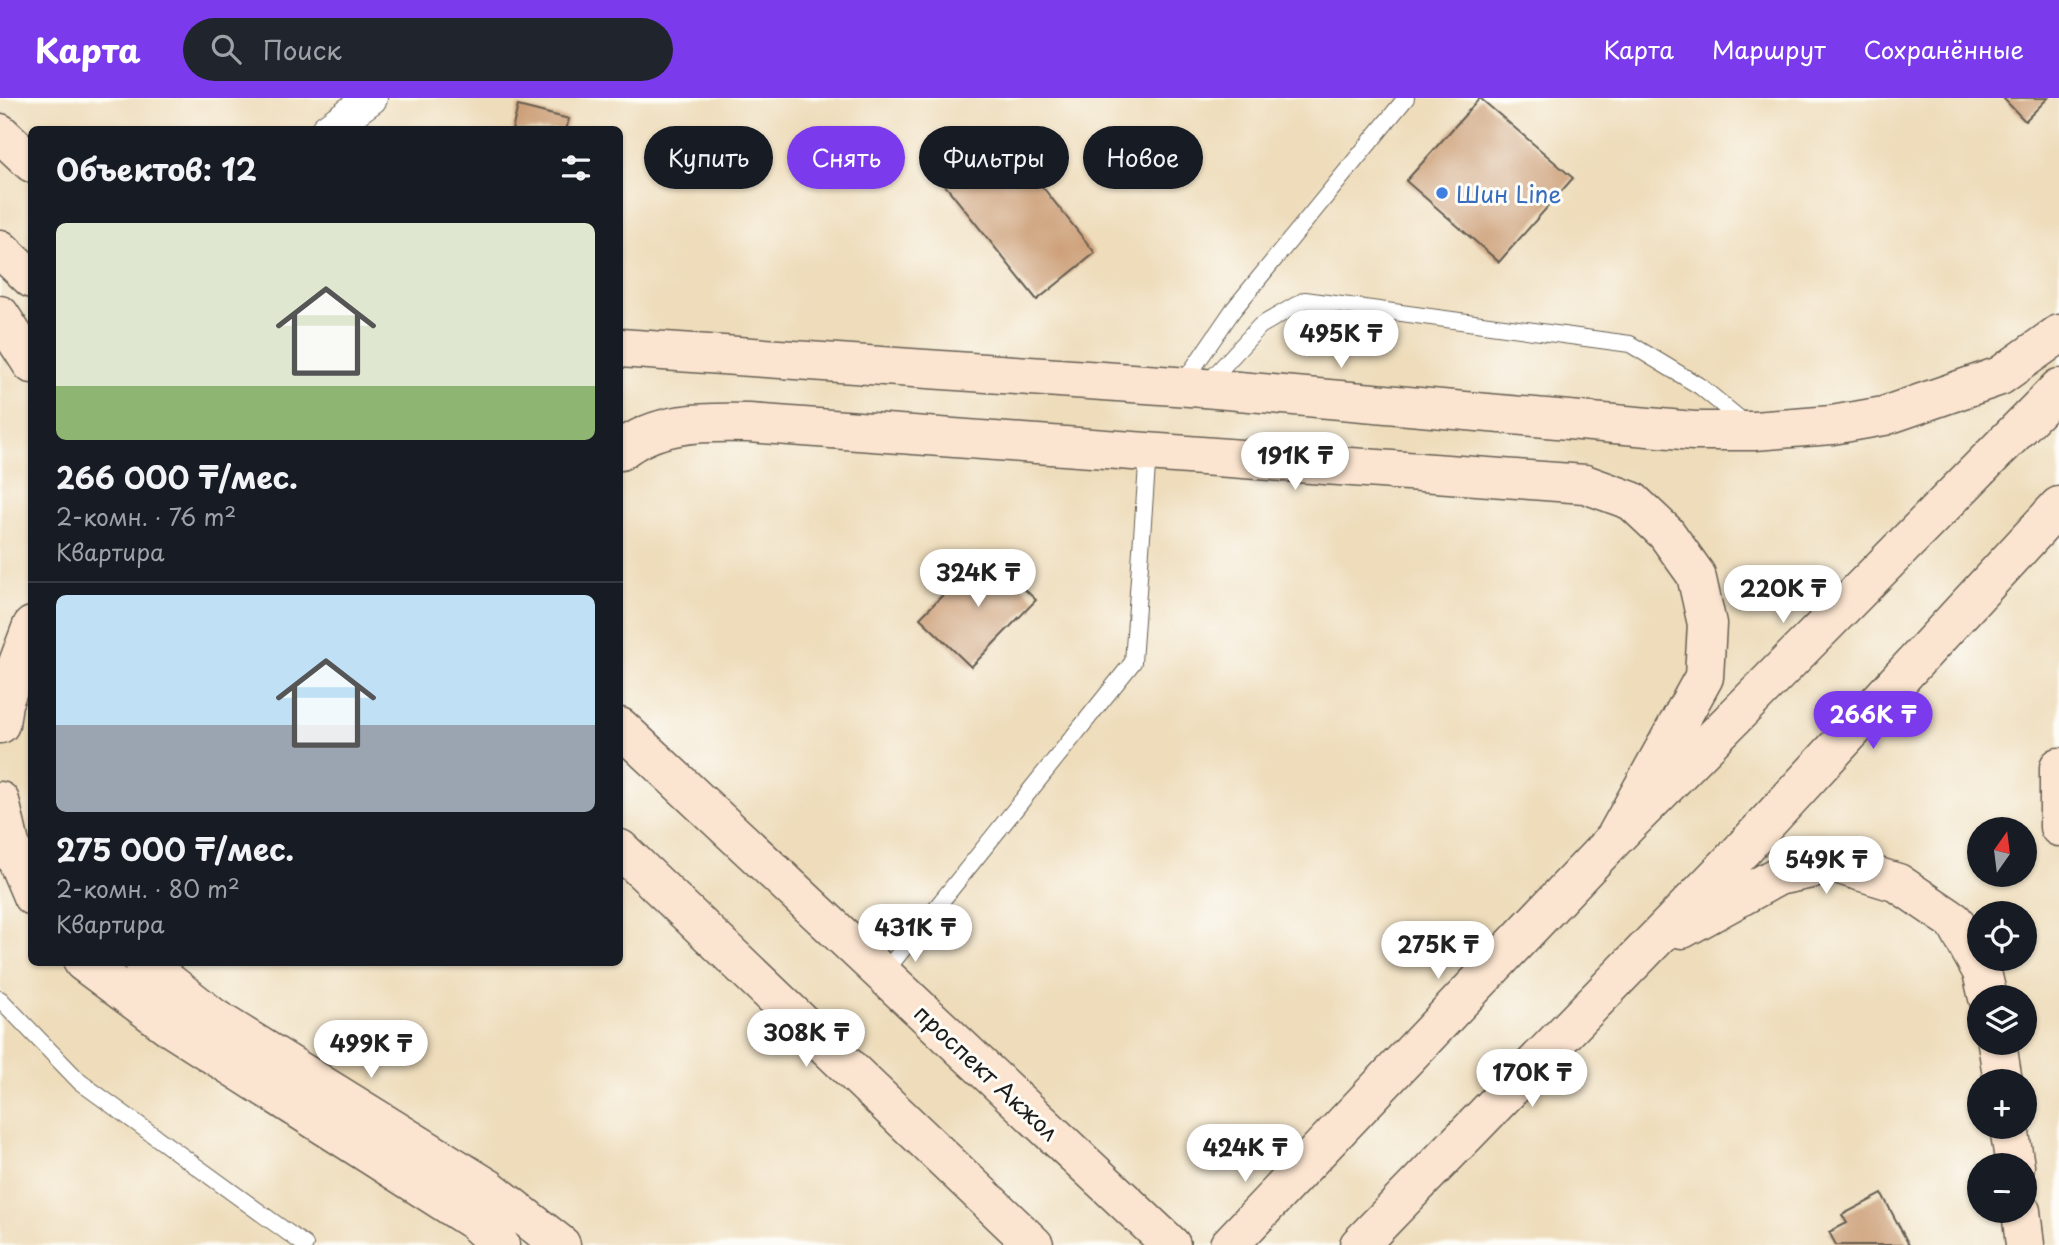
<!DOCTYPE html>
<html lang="ru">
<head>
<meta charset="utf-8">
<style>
  :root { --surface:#171b24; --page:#20242c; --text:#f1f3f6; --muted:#9ea1a6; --line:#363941; --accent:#7c3aed }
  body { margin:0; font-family:"Playpen Sans",sans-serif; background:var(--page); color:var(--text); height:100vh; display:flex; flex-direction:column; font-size:26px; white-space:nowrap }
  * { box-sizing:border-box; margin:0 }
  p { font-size:23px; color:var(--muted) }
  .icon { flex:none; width:38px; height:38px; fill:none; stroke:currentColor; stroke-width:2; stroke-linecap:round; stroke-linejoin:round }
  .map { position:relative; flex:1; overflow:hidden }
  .panel { position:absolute; left:28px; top:28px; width:595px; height:840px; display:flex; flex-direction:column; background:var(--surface); border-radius:10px; box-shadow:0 2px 5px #0004 }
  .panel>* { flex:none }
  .hud { position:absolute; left:644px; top:28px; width:665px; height:63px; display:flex; gap:14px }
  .needle { width:46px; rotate:14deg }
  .buttons { position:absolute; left:1967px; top:719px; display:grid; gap:14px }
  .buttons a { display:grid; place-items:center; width:70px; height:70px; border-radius:50%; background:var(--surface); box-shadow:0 2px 5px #0004; font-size:35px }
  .price { position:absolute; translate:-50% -60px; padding:0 16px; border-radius:24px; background:#fff; color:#222; font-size:23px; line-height:46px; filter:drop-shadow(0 2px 4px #0008) }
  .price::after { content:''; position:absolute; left:50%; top:42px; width:21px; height:16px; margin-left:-10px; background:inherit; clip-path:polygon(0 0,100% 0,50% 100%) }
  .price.active { background:var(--accent); color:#fff }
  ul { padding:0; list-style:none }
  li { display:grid; align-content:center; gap:14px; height:371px; padding:0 28px }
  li+li { border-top:2px solid var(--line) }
  li span { display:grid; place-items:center; height:217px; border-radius:10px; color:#555 }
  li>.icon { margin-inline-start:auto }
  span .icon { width:126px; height:126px; fill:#fffc; stroke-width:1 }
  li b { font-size:30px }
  h2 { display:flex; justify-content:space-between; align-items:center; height:84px; padding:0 28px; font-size:30px }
  .pill { padding:0 24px; border-radius:32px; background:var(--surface); box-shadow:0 2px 5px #0004; font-size:24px; line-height:63px }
  .pill.active { background:var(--accent); color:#fff }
  header { display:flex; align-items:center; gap:42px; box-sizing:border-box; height:98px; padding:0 35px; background:var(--accent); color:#fff }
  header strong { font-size:33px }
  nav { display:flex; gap:38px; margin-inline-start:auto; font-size:24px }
  .search { width:490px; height:63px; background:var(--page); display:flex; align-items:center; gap:18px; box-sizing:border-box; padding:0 24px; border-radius:38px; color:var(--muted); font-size:26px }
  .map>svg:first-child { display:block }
</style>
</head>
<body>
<header>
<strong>Карта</strong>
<div class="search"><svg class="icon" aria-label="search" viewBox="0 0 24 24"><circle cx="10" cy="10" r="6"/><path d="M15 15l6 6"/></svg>Поиск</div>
<nav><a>Карта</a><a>Маршрут</a><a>Сохранённые</a></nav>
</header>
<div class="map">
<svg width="2059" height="1147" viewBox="0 0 2059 1147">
  <rect width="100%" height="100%" fill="#fdfcf7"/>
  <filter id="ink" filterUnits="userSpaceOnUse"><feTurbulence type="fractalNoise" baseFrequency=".0143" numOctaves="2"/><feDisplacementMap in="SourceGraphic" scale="14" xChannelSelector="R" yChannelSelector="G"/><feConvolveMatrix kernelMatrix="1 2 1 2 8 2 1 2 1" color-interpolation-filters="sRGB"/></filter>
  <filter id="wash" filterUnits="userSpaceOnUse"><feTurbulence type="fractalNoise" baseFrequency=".00686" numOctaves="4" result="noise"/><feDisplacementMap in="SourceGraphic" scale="28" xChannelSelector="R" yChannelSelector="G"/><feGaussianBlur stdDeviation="1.57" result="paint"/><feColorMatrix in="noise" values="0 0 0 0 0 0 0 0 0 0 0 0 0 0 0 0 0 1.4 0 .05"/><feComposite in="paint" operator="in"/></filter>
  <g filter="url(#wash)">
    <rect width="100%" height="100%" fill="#eedcba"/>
    <g id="blocks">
      <!-- building -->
      <path fill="#cda079" d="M1480,0L1573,80L1499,164L1406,83Z
        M2003,0H2048L2025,23Z
        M518,8L569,21L566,32H512Z
        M999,34L1095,155L1037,202L940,81Z
        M985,454L1036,502L971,569L920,520Z
        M1882,1096L1909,1147H1836L1829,1134L1847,1125L1842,1117Z"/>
    </g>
  </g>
  <g filter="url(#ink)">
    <use href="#blocks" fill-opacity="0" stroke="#665f53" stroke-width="2"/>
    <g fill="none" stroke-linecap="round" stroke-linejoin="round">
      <!-- lane casing -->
      <g stroke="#665f53" stroke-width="18">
        <path id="lane" d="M1181,288L1233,212L1406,0
          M1205,288L1260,228L1305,202L1630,246L1701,289L1747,327
          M883,876L1133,564L1148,354
          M0,901L80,984L305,1147"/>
      </g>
      <!-- street casing -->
      <g stroke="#665f53" stroke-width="34">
        <path id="street" d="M327,32L371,0"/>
      </g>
      <!-- secondary casing -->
      <g stroke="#665f53" stroke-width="41">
        <path id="secondary" d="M0,35L32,65
          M0,151L32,181
          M0,217L32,266
          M620,250L1204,290L1694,333H1754L1832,327L1884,318L2000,278L2059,236
          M620,353C657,323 703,324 749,325L1585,386L1632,403L1666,435L1696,477L1707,526L1704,579L1615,740
          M0,626L3,605L32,528
          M620,629L1171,1147
          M2059,669V729
          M0,703L10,746L32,798
          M620,751L1034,1147
          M1682,831L1778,778L1836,766L1898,785L1954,823L1982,874L1988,900
          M83,864L173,931L474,1123L500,1147
          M143,864L214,920L488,1090L561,1147
          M1997,945L2003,984
          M2009,1029L2015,1068
          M2021,1113L2025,1147
          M1229,1147L1615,740L2059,290
          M1359,1147L1742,752L2059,408"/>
      </g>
      <!-- lane -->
      <use href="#lane" stroke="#fff" stroke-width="16"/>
      <!-- street -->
      <use href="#street" stroke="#fff" stroke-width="32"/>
      <!-- secondary -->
      <use href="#secondary" stroke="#fce5d0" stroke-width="38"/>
    </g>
  </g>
  <!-- markers -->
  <circle fill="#3f7fe0" stroke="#fdfcf7" stroke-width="2.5" cx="1442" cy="95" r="7"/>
  <g text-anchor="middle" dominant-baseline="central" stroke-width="6" stroke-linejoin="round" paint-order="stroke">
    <!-- shop labels -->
    <g font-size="23" fill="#366cbe" stroke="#fdfcf7" text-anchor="start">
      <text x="1456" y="95">Шин Line</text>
    </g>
    <!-- street labels -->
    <g font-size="23" fill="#1c1c1c" stroke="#fdfcf7">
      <text transform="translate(987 974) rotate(43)">проспект Акжол</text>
    </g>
  </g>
</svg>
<div class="buttons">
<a><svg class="needle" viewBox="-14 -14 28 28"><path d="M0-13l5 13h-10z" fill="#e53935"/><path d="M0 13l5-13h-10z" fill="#9ea1a6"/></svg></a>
<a><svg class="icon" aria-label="locate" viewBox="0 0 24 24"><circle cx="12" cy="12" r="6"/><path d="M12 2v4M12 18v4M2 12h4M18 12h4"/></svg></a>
<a><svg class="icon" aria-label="layers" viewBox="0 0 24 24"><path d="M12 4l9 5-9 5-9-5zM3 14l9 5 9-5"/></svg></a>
<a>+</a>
<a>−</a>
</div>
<b class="price" style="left:1341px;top:272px">495K ₸</b>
<b class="price" style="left:1295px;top:394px">191K ₸</b>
<b class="price" style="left:978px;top:511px">324K ₸</b>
<b class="price" style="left:1783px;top:527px">220K ₸</b>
<b class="price active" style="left:1873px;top:653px">266K ₸</b>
<b class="price" style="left:1826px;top:798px">549K ₸</b>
<b class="price" style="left:915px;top:866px">431K ₸</b>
<b class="price" style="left:1438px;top:883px">275K ₸</b>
<b class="price" style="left:806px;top:971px">308K ₸</b>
<b class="price" style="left:371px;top:982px">499K ₸</b>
<b class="price" style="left:1532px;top:1011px">170K ₸</b>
<b class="price" style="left:1245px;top:1086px">424K ₸</b>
<div class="hud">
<a class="pill">Купить</a>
<a class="pill active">Снять</a>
<a class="pill">Фильтры</a>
<a class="pill">Новое</a>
</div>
<section class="panel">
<h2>Объектов: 12<svg class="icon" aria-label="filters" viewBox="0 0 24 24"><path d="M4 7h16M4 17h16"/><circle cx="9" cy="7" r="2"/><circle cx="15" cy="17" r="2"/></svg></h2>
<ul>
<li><span style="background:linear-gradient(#dfe7d0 75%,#8fb573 0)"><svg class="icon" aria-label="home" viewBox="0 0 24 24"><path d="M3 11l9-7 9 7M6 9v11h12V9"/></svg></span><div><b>266 000 ₸/мес.</b><p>2-комн. · 76 m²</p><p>Квартира</p></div></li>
<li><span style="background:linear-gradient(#bfe0f5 60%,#9aa5b1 0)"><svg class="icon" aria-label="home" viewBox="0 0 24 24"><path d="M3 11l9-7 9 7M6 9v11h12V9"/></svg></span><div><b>275 000 ₸/мес.</b><p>2-комн. · 80 m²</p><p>Квартира</p></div></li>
</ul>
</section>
</div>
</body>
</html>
